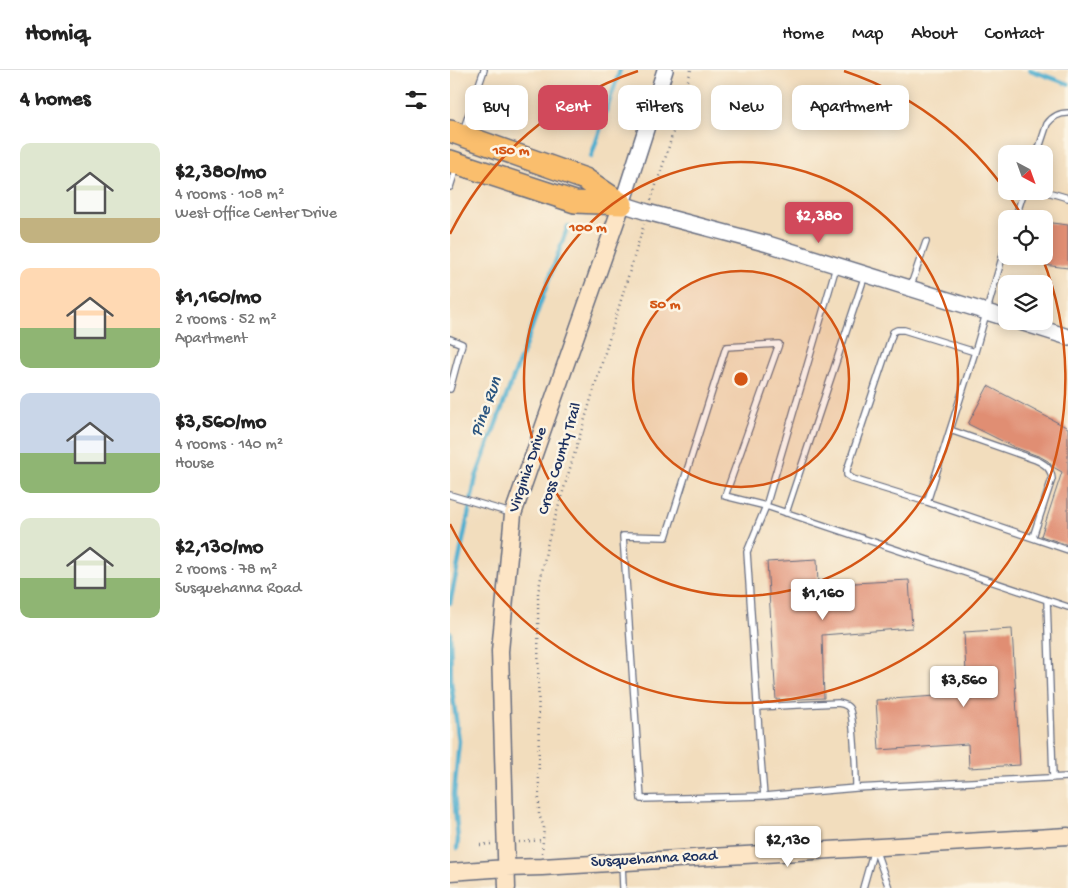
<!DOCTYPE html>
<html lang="en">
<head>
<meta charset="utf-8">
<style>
  :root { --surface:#fff; --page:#f6f6f6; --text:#222; --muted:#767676; --line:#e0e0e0; --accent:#d1495b }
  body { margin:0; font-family:"Gochi Hand",sans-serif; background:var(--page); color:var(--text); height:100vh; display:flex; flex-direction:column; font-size:19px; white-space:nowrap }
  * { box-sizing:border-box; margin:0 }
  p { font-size:16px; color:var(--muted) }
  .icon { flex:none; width:28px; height:28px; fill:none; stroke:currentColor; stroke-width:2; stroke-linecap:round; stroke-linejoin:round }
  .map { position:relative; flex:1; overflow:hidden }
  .drawer { display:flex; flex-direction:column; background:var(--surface); width:450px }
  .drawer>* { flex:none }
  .banner { position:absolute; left:15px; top:15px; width:475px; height:45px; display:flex; gap:10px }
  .needle { width:32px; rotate:139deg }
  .tools { position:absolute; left:548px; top:75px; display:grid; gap:10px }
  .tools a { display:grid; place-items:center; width:55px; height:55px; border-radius:10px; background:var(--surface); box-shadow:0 2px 12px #0003; font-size:25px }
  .price { position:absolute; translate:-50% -42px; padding:0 11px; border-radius:5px; background:#fff; color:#222; font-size:16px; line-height:32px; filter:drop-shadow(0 1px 2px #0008) }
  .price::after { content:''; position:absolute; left:50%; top:30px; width:15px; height:11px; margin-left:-8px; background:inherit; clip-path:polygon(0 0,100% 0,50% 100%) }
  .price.active { background:var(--accent); color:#fff }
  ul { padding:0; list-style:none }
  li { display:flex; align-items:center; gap:15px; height:125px; padding:0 20px }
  li span { display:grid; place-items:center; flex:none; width:140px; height:100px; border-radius:10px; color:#555 }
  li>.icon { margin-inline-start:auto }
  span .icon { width:60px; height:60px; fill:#fffc; stroke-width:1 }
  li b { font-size:21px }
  h2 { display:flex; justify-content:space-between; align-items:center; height:60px; padding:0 20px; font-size:21px }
  .pill { padding:0 18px; border-radius:10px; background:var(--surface); box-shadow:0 2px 12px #0003; font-size:18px; line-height:45px }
  .pill.active { background:var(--accent); color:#fff }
  header { display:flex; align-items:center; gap:30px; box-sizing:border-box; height:70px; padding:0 25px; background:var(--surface); border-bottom:1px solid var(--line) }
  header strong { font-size:24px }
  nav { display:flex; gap:28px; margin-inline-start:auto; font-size:18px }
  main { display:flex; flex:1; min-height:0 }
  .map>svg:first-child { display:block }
</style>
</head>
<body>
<header>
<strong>Homiq</strong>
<nav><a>Home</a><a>Map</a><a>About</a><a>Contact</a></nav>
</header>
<main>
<section class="drawer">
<h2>4 homes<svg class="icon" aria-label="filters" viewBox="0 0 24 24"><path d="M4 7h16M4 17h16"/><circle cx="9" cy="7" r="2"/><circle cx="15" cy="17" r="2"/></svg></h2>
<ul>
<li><span style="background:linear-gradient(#dfe7d0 75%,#c2b280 0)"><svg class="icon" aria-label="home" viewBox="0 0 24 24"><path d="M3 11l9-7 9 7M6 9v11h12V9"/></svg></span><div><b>$2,380/mo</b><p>4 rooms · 108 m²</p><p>West Office Center Drive</p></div></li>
<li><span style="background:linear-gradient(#ffd9b3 60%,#8fb573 0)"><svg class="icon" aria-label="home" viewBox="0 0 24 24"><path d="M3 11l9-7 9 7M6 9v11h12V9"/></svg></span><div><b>$1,160/mo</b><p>2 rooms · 52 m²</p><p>Apartment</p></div></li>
<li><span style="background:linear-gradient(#c9d6e8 60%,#8fb573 0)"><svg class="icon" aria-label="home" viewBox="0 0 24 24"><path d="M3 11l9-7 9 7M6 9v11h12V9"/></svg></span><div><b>$3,560/mo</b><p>4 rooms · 140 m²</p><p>House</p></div></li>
<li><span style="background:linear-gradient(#dfe7d0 60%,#8fb573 0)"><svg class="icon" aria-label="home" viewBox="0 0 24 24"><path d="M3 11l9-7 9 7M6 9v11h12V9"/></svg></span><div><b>$2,130/mo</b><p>2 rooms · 78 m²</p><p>Susquehanna Road</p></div></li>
</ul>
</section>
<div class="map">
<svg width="618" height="818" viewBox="0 0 618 818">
  <rect width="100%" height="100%" fill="#fcf5e5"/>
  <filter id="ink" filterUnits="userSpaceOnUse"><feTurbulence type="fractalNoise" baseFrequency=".02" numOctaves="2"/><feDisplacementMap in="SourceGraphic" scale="10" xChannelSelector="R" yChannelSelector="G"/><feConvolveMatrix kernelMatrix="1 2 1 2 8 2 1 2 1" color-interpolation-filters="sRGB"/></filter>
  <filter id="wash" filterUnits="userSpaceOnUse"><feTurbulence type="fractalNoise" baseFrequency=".0096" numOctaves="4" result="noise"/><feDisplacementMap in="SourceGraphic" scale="20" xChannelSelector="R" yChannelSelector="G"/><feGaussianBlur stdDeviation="1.12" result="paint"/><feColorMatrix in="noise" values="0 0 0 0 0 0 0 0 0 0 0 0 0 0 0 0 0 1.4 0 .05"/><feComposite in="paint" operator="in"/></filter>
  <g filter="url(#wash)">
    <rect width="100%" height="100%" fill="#f2ddbd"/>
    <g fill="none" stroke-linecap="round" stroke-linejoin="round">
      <!-- stream -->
      <path stroke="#51afcf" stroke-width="4.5" d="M580,0L618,14
        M141,87L170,0
        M0,533L26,407L77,271L118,156
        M0,562L1,612L9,671L4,724L8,770L7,778"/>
    </g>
    <g id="blocks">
      <!-- building -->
      <path fill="#e08e73" d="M594,152L618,155V198L594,195Z
        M538,316L618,358V475L591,466L612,402L603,397L598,391L591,387L564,377L518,354Z
        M367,489L368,515L459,510L462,558L372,565L374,628L326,630L317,492Z
        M562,559L570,695L519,698L518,674L429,680L426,630L517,624L514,562Z"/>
    </g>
  </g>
  <g filter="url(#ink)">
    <use href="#blocks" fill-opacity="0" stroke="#666c7f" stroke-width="1"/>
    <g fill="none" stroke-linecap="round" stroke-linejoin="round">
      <!-- service casing -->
      <g stroke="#666c7f" stroke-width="8">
        <path id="service" d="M13,61L34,0
          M587,84L597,54C602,47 609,43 618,43
          M0,117L6,98
          M594,121L618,128
          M565,149L574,121
          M460,218L476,172
          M0,269L12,274L0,319
          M525,282L454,260H447L443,262L397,400V405L403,409L477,432L618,480
          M500,360L586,390C595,394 601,398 602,409L583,467
          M0,425L61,443
          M477,432L525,282L556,174
          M336,443L415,205
          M597,530L603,708
          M618,537L316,436L275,426L329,274L276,277L216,467L173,466L191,729L314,726L406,718L618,707
          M307,637L388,633C392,634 396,634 399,638C404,645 406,706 406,718
          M314,726L310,678L297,482L316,436L386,197
          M425,779L439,818
          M172,793L173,818
          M413,818L424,779"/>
      </g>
      <!-- tertiary casing -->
      <g stroke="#666c7f" stroke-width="18">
        <path id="tertiary" d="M215,0L172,134L197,142L318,174L556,248
          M567,251L618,267"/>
      </g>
      <!-- secondary casing -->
      <g stroke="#666c7f" stroke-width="19">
        <path id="secondary" d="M0,802L56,798L92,797L618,766
          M57,818L50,581L63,444L172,134"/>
      </g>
      <!-- motorway casing -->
      <g stroke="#666c7f" stroke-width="24">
        <path id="motorway" d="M0,61L135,109L172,134
          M0,91L125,132L172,134"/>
      </g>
      <!-- path -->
      <path stroke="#666c7f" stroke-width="2.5" stroke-dasharray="1 4" stroke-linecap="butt" d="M201,130L217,83L241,0
        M69,772L93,770
        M30,775L42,774
        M92,783L94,757L89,745L88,523L98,471L194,154"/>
      <!-- service -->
      <use href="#service" stroke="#fff" stroke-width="5.5"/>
      <!-- tertiary -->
      <use href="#tertiary" stroke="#fff" stroke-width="15"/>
      <!-- secondary -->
      <use href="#secondary" stroke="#fde5c5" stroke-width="16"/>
      <!-- motorway -->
      <use href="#motorway" stroke="#fabe6d" stroke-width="21"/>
    </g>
  </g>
  <!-- distance rings -->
  <circle cx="291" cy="309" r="108" fill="#d45514" fill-opacity=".12"/>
  <g fill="none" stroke="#d45514" stroke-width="2.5">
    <circle cx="291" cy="309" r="108"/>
    <circle cx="291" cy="309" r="217"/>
    <path d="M0 164A325 325 0 0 1 188 1M394 1A325 325 0 0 1 572 146M592 187A325 325 0 0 1 0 454"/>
  </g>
  <g text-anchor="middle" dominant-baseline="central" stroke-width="5" stroke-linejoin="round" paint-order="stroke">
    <!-- street labels -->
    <g font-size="16" fill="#1b2f5e" stroke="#fcf5e5">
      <text transform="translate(111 389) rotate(-73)">Cross County Trail</text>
      <text transform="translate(79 400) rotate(-71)">Virginia Drive</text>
      <text transform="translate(204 790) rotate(-3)">Susquehanna Road</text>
    </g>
    <!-- water labels -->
    <g font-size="18" font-style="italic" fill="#2b5580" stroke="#fcf5e5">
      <text transform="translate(37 337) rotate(-70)">Pine Run</text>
    </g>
  </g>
  <circle cx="291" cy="309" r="8" fill="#d45514" stroke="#fcf5e5" stroke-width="2.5"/>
  <g font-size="15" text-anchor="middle" font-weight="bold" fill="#d45514" stroke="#fcf5e5" stroke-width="5" stroke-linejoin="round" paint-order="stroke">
    <text x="61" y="84">150 m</text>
    <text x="138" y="161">100 m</text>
    <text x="215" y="238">50 m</text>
  </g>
</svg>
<div class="tools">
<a><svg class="needle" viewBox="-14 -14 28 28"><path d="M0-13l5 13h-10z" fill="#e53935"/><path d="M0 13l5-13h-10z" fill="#767676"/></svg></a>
<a><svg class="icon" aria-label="locate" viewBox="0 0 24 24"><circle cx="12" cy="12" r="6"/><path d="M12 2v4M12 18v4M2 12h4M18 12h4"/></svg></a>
<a><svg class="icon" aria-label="layers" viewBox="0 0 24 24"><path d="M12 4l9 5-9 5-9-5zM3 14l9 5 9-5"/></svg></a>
</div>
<b class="price active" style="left:369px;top:174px">$2,380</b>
<b class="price" style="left:373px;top:551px">$1,160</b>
<b class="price" style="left:514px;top:638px">$3,560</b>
<b class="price" style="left:338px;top:798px">$2,130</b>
<div class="banner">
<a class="pill">Buy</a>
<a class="pill active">Rent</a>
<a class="pill">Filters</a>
<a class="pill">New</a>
<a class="pill">Apartment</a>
</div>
</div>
</main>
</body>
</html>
